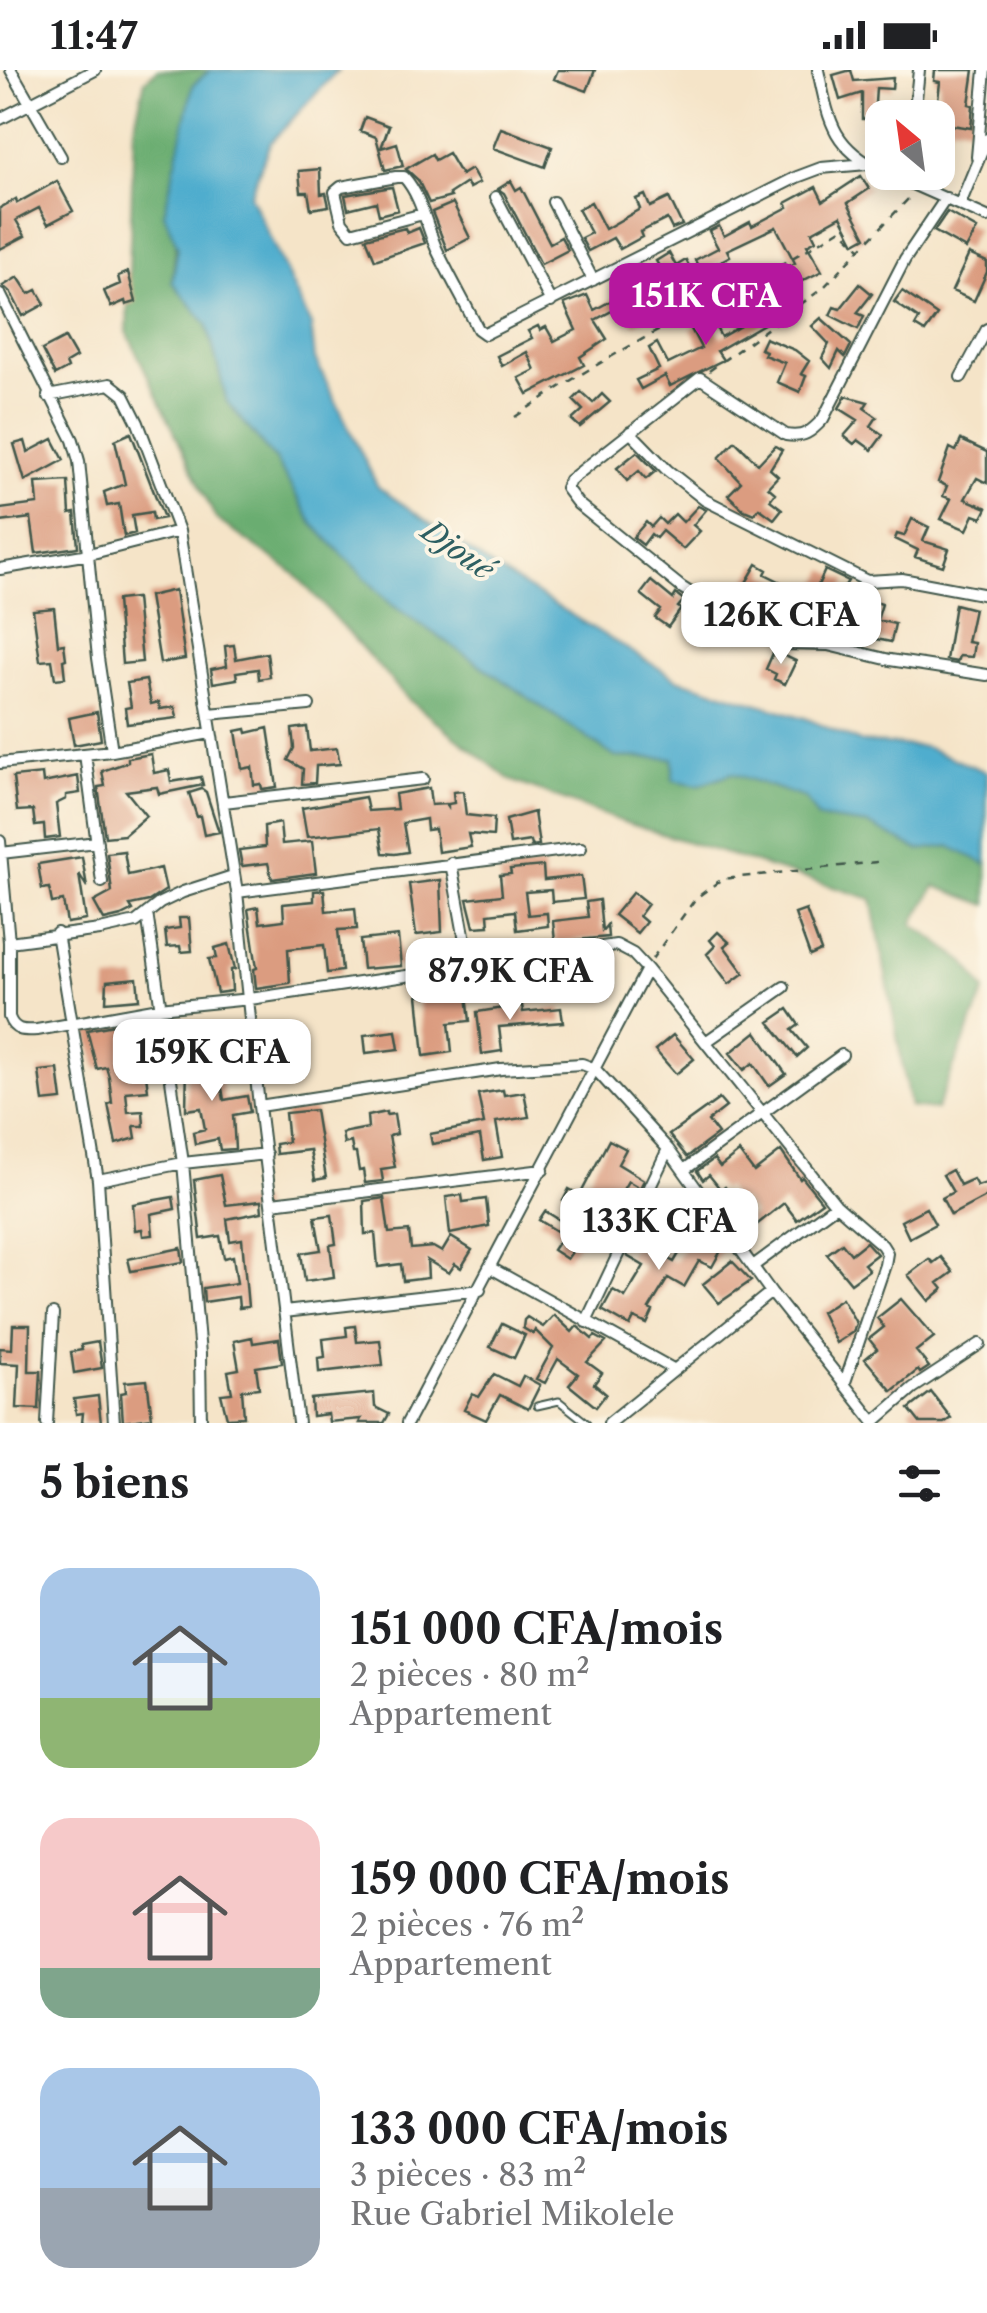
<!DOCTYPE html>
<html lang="fr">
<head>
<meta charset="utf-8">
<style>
  :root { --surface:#fff; --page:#f2f2f2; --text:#202124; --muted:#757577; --accent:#b5179e }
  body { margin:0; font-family:"Libre Caslon Text",serif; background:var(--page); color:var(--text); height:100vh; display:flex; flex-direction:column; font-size:38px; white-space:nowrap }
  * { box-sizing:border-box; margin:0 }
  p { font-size:32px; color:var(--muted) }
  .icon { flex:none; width:55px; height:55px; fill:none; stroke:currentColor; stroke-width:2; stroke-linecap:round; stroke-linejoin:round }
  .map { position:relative; height:1353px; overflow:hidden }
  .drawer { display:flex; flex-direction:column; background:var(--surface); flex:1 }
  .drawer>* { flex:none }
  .needle { width:65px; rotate:331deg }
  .tools { position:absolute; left:865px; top:30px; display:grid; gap:20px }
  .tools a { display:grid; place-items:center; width:90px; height:90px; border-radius:20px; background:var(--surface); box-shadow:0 5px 25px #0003; font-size:50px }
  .price { position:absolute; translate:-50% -85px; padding:0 22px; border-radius:20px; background:#fff; color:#222; font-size:32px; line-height:65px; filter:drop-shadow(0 2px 5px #0008) }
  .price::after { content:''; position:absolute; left:50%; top:60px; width:30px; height:22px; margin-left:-15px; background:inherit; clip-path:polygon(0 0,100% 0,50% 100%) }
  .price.selected { background:var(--accent); color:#fff }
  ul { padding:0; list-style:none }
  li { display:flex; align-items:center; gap:30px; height:250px; padding:0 40px }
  li span { display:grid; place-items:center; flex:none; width:280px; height:200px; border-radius:30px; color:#555 }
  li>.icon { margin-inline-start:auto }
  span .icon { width:120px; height:120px; fill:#fffc; stroke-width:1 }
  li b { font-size:42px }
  h2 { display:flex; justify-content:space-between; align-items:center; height:120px; padding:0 40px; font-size:42px }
  .status { display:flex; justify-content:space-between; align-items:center; height:70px; padding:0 50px; background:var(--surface); direction:ltr }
  .status svg { height:28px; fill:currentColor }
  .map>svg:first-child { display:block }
</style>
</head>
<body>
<div class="status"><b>11:47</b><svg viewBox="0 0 49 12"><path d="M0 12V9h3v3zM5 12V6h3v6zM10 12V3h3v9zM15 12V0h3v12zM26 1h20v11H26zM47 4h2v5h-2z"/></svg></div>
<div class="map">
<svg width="987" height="1353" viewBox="0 0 987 1353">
  <rect width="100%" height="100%" fill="#fcf5e5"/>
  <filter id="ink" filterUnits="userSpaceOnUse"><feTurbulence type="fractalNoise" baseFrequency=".01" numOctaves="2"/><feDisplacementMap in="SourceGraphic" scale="20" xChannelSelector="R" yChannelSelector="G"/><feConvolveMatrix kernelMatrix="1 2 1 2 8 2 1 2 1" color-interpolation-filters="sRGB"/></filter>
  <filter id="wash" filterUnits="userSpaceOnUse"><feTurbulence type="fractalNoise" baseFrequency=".0048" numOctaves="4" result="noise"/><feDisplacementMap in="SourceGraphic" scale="40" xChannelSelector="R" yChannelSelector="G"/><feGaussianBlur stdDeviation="2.25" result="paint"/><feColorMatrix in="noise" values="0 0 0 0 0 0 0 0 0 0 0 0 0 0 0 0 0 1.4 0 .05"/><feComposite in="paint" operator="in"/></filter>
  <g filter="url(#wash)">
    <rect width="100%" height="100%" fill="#f5e4c8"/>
    <!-- forest -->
    <path fill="#6bad71" stroke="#457552" stroke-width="2.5" d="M157,0H210L193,15L172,212L207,254L227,332L276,391L313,454L391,534L615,687L674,688L698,715L732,703L805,728L818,748L869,755L919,780L949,776L987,792V835L935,816L913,854L966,893L985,921L936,1040L910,1037L872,829L623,752L510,710L408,629L295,504L216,449L127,262L134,58L145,10Z"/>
    <!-- water -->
    <path fill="#4fadce" stroke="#377581" stroke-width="2.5" d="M210,0H338L270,73L250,125L311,255L315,289L378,417L497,500L677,609L805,648L860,672L925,677L987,702L986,794L949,776L919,780L869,755L818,748L805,728L732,703L698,715L673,710V688L615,687L391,534L313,454L276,391L227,332L207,254L172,212L178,177L164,144L193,15Z"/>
    <g id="blocks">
      <!-- building -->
      <path fill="#db9c80" d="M558,0H595L587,21L554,9Z
        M851,0L854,11L893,8L892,19L876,18L874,49H862V23L840,30L833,5Z
        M935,0H974L969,34L973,35L971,58L951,55L943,84H938L936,48L940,12L934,11Z
        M365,47L389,56L381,78L397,73L403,96L385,100L376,67L360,61Z
        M501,58L552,77L545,97L493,78Z
        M448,83L461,105L471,99L479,113L469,118L466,113L449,124L451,127L429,133L418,110L406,99L432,84L435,90Z
        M320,99L321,124L326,123L329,136L311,139L308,122H301L299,101Z
        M861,106L869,119L848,133L866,167L855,173L841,146L812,162L816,170L807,175L822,201L790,217L781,200L795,193L776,157L727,180L730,186L701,202L695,190L718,178L709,161L719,156L724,166L750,152L752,156L788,137L786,133L816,117L823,131Z
        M57,111L73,141L48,154L39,138L16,150L25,166L0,179V138L16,129L17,133Z
        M511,111L516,120L521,117L550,173L561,167L568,180L541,194L504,123L498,119Z
        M392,117L398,140L379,145L376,132L348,139L345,125Z
        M645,125L650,137L669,128L682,155L672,159L667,149L640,162L642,167L620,179L613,168L588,181L581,168L591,163L578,139L591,132L605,159L640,139L636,129Z
        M453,133L470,168L447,180L432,142Z
        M947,142L977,159L966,179L934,161Z
        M405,158L407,163L419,158L425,173L375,190L366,168Z
        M669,183L676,196L686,190L691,200L657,217L649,202L659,196L656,191Z
        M969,184L987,192V202L974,231L952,221Z
        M128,202L136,232L126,235L125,231L111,237L104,221L120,214L118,206Z
        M18,207L29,224L37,220L45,234L23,246L11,223L3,216Z
        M860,214L872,224L857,243L864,246L858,259L830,245L834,237L840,239Z
        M631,220L635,230L649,222L655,232L639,242L644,249L635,254L623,235L595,250L607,269L580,287L584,295L528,324L519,308L535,300L527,282L502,296L497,286L532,268L528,261L538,256L540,260L546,257L554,271L576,260L564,234L587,225L594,240Z
        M902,221L937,245L925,262L915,256L919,249L894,232Z
        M772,223L783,243L717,281L723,290L670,316L665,306L641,319L636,310L659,299L649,278L657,273L668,294L701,278L691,259L711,248L721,267L768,240L762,229Z
        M821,248L851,275L845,287L839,281L831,298L822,288L829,274L812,256Z
        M65,268L76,287L66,293L68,298L55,305L42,280Z
        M765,268L795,280L809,291L801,304L806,306L800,322L777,312L785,293L764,285L766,281L760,279Z
        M581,322L593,333L602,324L610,332L580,357L572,350L583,340L573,330Z
        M846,326L868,332L864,338L877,347L871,356L883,365L872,380L858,370L854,374L844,366L858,350L839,338Z
        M131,363L164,448L153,450L152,442L132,445L135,463L124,466L119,434L107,436L104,422L125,414L115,370Z
        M53,369L64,390L25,411L14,374L25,371L28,382Z
        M961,370L987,382V413L977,408L965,429L987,438L982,448L974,445L967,460L941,449L951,429L943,426L947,416L938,412L950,378L956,381Z
        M735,371L758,394L775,376L782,380L770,399L778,406L768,417L775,423L770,430L782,439L774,449L759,438L754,444L744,440L728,425L741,412L719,388Z
        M637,382L656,401L646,409L639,401L627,411L617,398Z
        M68,411L70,444L75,443L78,477L36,483L31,448L0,452V439L38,434L36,413Z
        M698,436L706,440L693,455L700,461L683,479L662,461L656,468L651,464L643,475L633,467L646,452L651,457L659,448L665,454L675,444L683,452Z
        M912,449L929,457L923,471L949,479L943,496L915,487L918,480L895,469L897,464L904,466Z
        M757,494L767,500L765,504L781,512L763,544L740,532L737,537L728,532L740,515L744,516Z
        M825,500L848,511L835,531L815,522Z
        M651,511L673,529L676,524L684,530L678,537L681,539L668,557L655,548L661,540L641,524Z
        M175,520L185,589L160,593L149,526Z
        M136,528L142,592L122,594L117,530Z
        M869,530L882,534L877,550L895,554L891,572L861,566Z
        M955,534L974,539L967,572L974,573L972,587L959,586L957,592L946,590Z
        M54,538L58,575L64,574L66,589L63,590L65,608L55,609L52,590L40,591L33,540Z
        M234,575L236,589L267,583L270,607L259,609L258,599L236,602L237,609L213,613L211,599L227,596L225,576Z
        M774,581L796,591L785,614L774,609L776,604L766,599Z
        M146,610L151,634L159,632L160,639L175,637L177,648L127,654L125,638L131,637L127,613Z
        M97,642L101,670L74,675L69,648Z
        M307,657L310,681L337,678L340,694L316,696L315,713L302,714L303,699L288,690L294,678L292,659Z
        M268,658L277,717L262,719L261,714L254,715L252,697L242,699L236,661L246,659L247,663Z
        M151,684L154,703L169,700L171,712L201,707L203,715L159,724L157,717L126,721L146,746L124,765L105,767L98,717L105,716L102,701L128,692V688Z
        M42,704L43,713L78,706L80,723L66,725V729L56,734L60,767L45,769L44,755L35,756L33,740L17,741L13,707Z
        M429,718L431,735L446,734L448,737V734L454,733L453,722L463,721L466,745L494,748L493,766L468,764L471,777L438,782L435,759L427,760L426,749L403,753L408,782L395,784L383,783L379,759L307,767L302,738L365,727L368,741L397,739L395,724Z
        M202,719L206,722L219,762L204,765L200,746L197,747L189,723Z
        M534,742L539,775L531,776L530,771L510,774L506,750Z
        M280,753L282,774L312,771L316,803L272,809L268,793L242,796L239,780L265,777L264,756Z
        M124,781L128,805L161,798L166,820L149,831L130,835L133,840L121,846L104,850L94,832L112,822L107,783Z
        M82,787L87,817L79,804L86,850L67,853L63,831L52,833L49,818L42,819L38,794Z
        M543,796L544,810L581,806L584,829L552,832L551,820L525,822L528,845L547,843L548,856L517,860L515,841L488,844L489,856L474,857L467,829L502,825L500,805L511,804L510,799Z
        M440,810L442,862L416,865L409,814Z
        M324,820L326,841L355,838L357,859L338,860L342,901L327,903L324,875L288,879L290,913L256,918L254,899L257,898L248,839L258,837L260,853L284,850L283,834L314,831V821Z
        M633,822L648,834L639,846L646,852L637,863L614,845Z
        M599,830L602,861L607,855L608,867L555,872L553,851L588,847L586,832Z
        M806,840L821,881L810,886L795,844Z
        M179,848H189L192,881L181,882L180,876L167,877L165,860L180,858Z
        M718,862L729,872L724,876L744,903L729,914L707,884L715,876L710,870Z
        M398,866L401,896L363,899L360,870Z
        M229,874L235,899L231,900L232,921L217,923L209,889L217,888L215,878Z
        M137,908L139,929L106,932L107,911Z
        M453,911L454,926L467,925L470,951L449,953L452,982L424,986L418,925L441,922L440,912Z
        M522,935L523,942L561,938L563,952L499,957L502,981L482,984L477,942Z
        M788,939L799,955L792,960L807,978L797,987L769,952Z
        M135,951L137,983L143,982L148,1020L126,1022L128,1042L143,1041L144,1056H134L136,1068L116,1074L108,1034L112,1033L109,1007L106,997L97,999L87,960Z
        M396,961L399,979L366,983L364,965Z
        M756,962L786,1004L769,1016L753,993L744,1000L730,983Z
        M673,965L694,989L676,1004L655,980Z
        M208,975L212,1013L221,1012L224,1030L247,1026L250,1042L233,1045L235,1079L220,1080L218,1069L195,1074L193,1062L205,1059L201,1038L186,1040L187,994L200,992L198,976Z
        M58,999L62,1030L43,1032L39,1001Z
        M503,1020L504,1025L524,1022L529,1047L496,1052L502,1087L484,1090L480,1066L432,1074L430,1064L484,1054L478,1024Z
        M719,1029L726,1037L708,1051L718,1064L687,1087L669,1065Z
        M315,1040L326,1108L315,1110L310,1080L276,1084L275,1074L288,1072L285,1043Z
        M386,1042V1045L394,1044L397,1064L389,1066L395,1097L381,1099L383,1111L365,1113L363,1100L359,1101L356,1083H353L351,1072L344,1074L342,1063L368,1058L367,1046Z
        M609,1070L626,1079L618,1094L644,1110L640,1118L628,1111L615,1134L629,1141L612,1177L585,1163L567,1189L553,1180L563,1165L539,1150L545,1141L571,1157L580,1139L563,1131L569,1119L580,1125Z
        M781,1081L800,1109L802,1107L822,1132L797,1150L784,1133L754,1157L748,1149L754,1145L741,1129L736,1133L725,1117L721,1120L709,1105L703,1110L697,1101L714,1089L720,1097L739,1082L754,1102Z
        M952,1100L960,1115L973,1109L977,1116L987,1113V1126L951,1145L942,1128L953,1122L943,1105Z
        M220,1105L226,1135L261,1131L262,1142L227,1149L230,1171L242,1169L248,1237L239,1238L238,1227L204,1232L203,1218L237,1213L233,1186L224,1188L220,1166L201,1169L194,1110Z
        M462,1125L463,1132L486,1129L489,1156L450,1164L446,1127Z
        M173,1127L175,1139L151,1144L153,1165L143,1166L142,1159L135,1160L133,1134Z
        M384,1128L389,1163L409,1161L411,1179L433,1177L442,1182L451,1167L472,1180L461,1198L455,1194L449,1203L427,1190L428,1208L403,1211L401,1194L378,1197L375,1163L365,1164L364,1131Z
        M926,1138L935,1154L909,1168L901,1151Z
        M332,1145L336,1174L330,1175L334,1207L305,1211L301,1183L321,1180L315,1147Z
        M641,1156L658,1166L653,1180L674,1192L693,1160L724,1175L712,1197L699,1191L684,1217L668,1208L649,1239L653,1241L647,1254L634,1248L630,1256L602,1240L613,1220L625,1227L644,1196L627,1186Z
        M866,1172L877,1184L864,1194L869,1200L851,1213L827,1184L842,1173L851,1184Z
        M181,1178L183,1192L131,1201L128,1189Z
        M941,1187L953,1202L938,1213L943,1219L929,1231L908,1205L929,1189L933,1193Z
        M732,1191L751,1211L719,1233L703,1214Z
        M842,1228L856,1253L853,1262L836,1273L821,1242Z
        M901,1229L934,1267L916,1281L929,1297L920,1303L918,1300L892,1321L865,1289L877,1279L869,1269L884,1257L877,1248Z
        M554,1245L572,1262L577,1256L592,1269L595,1266L606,1272L587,1292L602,1303L594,1314L606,1324L596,1337L569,1315L578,1304L558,1289L545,1313L536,1309L553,1278L535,1260L533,1264L523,1258L524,1250L527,1247L543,1257Z
        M502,1254L525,1265L514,1288L490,1277Z
        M13,1255H30L29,1301H41L39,1339L17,1338L19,1294L0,1293V1278L12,1279Z
        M355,1256L357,1272L380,1270L383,1295L319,1302L318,1288L325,1287L323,1269L347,1266L346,1257Z
        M252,1267L253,1273L279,1269L282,1293L256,1297L259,1318L242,1320L244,1347L227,1348L221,1324L232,1323L228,1301L239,1299L234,1271Z
        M98,1272L102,1298L74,1303L71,1282L82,1280L81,1275Z
        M494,1304L518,1316L523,1306L540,1315L528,1339L500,1325L486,1350L464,1340L472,1324L479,1327Z
        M147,1310L152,1348L123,1352L121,1323L126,1322L125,1312Z
        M931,1322L951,1348L944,1353H920L909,1339Z
        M374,1323L375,1337L389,1344L384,1353H359L361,1349L329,1352L328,1344L312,1346L311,1329Z
        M98,1326L101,1353H82L83,1343L76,1344L74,1329Z"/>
    </g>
  </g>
  <g filter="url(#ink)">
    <use href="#blocks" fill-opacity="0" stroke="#3f564a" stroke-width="2.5"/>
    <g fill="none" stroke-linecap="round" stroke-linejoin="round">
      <!-- lane casing -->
      <g stroke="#3f564a" stroke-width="9">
        <path id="lane" d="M537,1336L559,1331L587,1353"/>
      </g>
      <!-- street casing -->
      <g stroke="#3f564a" stroke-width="14">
        <path id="street" d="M11,0L61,87
          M818,0C829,51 832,77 882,101
          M914,48L919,0
          M0,49L95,0
          M977,87L985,0
          M885,102L987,147
          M496,127L551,232
          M946,128L905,189L823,349C811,362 804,368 786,365L700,308L570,410L566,418L578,434L681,517L747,559L782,574L828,575L890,590L987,605
          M553,132L593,210
          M960,134L987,69
          M423,144L351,163L342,152L335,122L341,117L396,107H404C422,127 426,156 437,180C450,207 465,233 478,259L485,264L797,107L821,98L867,94
          M0,224L73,370L79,391L98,588L112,681
          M961,307L987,259
          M48,326L110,314L124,325L138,353L179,461L237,822L259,1036L298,1353
          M630,362L667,400L705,430L867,511L902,509L987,525
          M0,499L89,484L179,461
          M828,575L843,540L867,511
          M209,644L309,635
          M85,684L102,812
          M0,693L112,681L210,663
          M224,732L423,709
          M0,771L9,872V947C14,961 23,961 37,960L159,938L250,929L616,875L633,884L647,899L836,1135L882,1175L887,1183L885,1195L845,1312
          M1,783L97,772
          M451,793L470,898
          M237,822L581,778
          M147,843L183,1093L200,1284L201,1353
          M57,863L98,1110L114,1353
          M9,872L100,860L136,852L160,833L183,822L233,806
          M707,971L784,917
          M259,1036L501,999L582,994L595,999L668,1079L771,1222L875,1353
          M684,1100L842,985
          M98,1110L183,1093L266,1084
          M272,1133L543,1100
          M753,1196L836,1135
          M491,1198L675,1300
          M284,1242L480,1220
          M586,1252L668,1079
          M874,1352L913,1318L980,1274
          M47,1353L53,1244
          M407,1353L647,899
          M609,1353L771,1222"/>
      </g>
      <!-- path -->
      <path stroke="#3f564a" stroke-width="2.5" stroke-dasharray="8 8" stroke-linecap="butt" d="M709,301L823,218L910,127
        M515,347C619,274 735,225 841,159L861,179
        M652,889L696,828L722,809L877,792"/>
      <!-- lane -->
      <use href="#lane" stroke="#fff" stroke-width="5"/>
      <!-- street -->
      <use href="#street" stroke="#fff" stroke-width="10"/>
    </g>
  </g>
  <g text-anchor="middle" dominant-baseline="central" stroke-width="8" stroke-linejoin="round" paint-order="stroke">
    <!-- water labels -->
    <g font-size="30" font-style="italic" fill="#2d5f62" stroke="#fcf5e5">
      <text transform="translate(458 480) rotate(35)">Djoué</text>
    </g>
  </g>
</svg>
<div class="tools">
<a><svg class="needle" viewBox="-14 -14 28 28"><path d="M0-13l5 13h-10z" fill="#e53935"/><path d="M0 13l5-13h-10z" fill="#757577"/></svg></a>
</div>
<b class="price selected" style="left:706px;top:278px">151K CFA</b>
<b class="price" style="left:781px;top:597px">126K CFA</b>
<b class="price" style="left:510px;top:953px">87.9K CFA</b>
<b class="price" style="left:212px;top:1034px">159K CFA</b>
<b class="price" style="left:659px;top:1203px">133K CFA</b>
</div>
<section class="drawer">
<h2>5 biens<svg class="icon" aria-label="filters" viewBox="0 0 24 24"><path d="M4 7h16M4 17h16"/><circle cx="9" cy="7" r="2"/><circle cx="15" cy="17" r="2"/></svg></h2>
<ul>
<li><span style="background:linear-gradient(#a9c7e8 65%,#8fb573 0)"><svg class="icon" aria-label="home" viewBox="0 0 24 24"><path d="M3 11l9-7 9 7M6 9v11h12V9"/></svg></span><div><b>151 000 CFA/mois</b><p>2 pièces · 80 m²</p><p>Appartement</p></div></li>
<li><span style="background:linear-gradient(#f6c9c9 75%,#7fa58c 0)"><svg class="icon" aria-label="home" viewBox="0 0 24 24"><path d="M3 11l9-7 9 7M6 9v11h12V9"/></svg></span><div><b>159 000 CFA/mois</b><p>2 pièces · 76 m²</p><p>Appartement</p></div></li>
<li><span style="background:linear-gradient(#a9c7e8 60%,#9aa5b1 0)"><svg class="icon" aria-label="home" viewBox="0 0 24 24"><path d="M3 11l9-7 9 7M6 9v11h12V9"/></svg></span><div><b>133 000 CFA/mois</b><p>3 pièces · 83 m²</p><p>Rue Gabriel Mikolele</p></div></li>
</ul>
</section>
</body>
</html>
